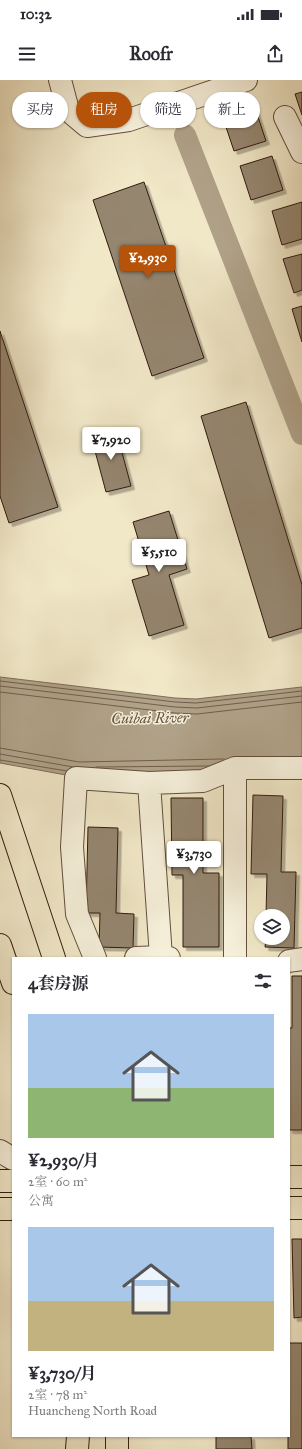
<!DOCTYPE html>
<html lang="zh">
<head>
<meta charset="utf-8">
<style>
  :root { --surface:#fff; --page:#f2f2f3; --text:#2b2b33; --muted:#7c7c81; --accent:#b45309 }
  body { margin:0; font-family:"IM FELL Great Primer","Noto Serif SC",serif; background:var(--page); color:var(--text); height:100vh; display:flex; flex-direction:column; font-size:15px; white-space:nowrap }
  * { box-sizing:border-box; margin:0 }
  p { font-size:13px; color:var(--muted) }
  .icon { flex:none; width:22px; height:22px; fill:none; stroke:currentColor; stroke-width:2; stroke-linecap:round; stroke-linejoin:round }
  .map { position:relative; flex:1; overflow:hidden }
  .details { position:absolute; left:12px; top:877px; width:278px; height:480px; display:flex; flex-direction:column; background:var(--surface); border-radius:0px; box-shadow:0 1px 3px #0004 }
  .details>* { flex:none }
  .banner { position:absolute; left:12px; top:12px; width:278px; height:36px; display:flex; gap:8px }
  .fabs { position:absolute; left:254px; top:829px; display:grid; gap:8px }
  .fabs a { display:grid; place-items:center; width:36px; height:36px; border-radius:50%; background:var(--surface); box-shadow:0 1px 3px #0004; font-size:20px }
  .price { position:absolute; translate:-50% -34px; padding:0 9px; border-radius:4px; background:#fff; color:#222; font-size:13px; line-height:26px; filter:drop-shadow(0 1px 2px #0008) }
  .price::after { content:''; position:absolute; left:50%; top:24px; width:12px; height:9px; margin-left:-6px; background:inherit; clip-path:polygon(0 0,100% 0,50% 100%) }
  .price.active { background:var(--accent); color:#fff }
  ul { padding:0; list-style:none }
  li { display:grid; align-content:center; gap:8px; height:212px; padding:0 16px }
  li span { display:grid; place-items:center; height:124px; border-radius:0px; color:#555 }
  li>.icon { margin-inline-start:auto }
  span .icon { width:72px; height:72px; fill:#fffc; stroke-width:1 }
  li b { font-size:17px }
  h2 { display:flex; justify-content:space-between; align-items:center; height:48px; padding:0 16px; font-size:17px }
  .chip { padding:0 14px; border-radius:18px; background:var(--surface); box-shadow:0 1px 3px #0004; font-size:14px; line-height:36px }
  .chip.active { background:var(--accent); color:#fff }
  .status { display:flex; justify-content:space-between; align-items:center; height:28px; padding:0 20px; background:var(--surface); direction:ltr }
  .status svg { height:11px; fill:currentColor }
  header { display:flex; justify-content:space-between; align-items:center; height:52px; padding:0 16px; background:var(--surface); font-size:18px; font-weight:700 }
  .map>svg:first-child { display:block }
</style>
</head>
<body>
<div class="status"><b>10:32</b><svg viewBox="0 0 49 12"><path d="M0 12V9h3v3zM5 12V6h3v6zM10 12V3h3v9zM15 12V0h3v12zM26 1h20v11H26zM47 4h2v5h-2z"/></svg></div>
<header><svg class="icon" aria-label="menu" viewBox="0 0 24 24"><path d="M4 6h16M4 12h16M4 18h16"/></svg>Roofr<svg class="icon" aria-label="share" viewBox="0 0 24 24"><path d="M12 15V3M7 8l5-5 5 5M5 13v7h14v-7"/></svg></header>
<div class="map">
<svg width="302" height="1369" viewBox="0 0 302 1369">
  <defs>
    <filter id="shadow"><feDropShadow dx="3.5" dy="3.5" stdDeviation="0" flood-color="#0004"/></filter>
  </defs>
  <rect width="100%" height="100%" fill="#f1e8c8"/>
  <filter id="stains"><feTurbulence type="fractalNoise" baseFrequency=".005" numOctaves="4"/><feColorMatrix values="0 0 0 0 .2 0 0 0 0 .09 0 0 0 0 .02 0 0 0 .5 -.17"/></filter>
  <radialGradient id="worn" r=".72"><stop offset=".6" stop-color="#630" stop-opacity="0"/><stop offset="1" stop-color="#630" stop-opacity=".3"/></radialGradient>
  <!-- water -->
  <path fill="#b0a289" stroke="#7e6c58" d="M0,597L175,618L196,619L302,607V692L77,697L0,683Z"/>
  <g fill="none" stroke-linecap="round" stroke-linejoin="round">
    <!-- shore -->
    <path stroke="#715e4c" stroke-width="1" d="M0,601L175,622L196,623L302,611
      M0,606L175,627L197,628L302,616
      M0,612L175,633L197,634L302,622
      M0,668L79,682L224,679
      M0,674L73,687
      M0,680L67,691
      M96,687L209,686"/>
    <!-- canal -->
    <path stroke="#b0a289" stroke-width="22" d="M185,55L302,354"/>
  </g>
  <!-- building -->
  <path fill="#95866f" stroke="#321b0f" filter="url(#shadow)" d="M302,12V35L295,14Z
    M255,28L266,61L234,71L223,38Z
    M272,76L283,110L251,120L240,86Z
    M144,102L204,278L152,296L93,120Z
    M302,122V159L282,165L272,131Z
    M302,174V210L294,213L283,179Z
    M302,226V262L292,229Z
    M0,251L58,427L9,443L0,416Z
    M246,322L302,505V548L269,558L201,336Z
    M116,350L131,406L106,412L91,356Z
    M169,431L187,489L169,495L184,545L149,556L132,500L149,495L133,442Z
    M253,715L283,716L281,792H296L294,868L265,867L266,858H283V836H266L267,794H251Z
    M171,718H203V793H219V867H183V795H172Z
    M88,747L118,748L116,833L134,834L133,868L99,867L100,833H86Z
    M292,896H302V1050H289V948H292Z
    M292,1159H302V1237L294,1238Z
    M289,1263H302V1369H288V1356H289Z
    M216,1356H251L252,1369H216Z"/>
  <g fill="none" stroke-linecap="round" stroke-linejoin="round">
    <!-- minor casing -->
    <g stroke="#624e3d" stroke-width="24">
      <path id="minor" d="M60,0L68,30L87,46L129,40L246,0
        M285,37L302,72
        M235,688V877
        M149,703L161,877
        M95,878L77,834L72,767L76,698L149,703L203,701L235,688H302
        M136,878L161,877L169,878
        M289,881L302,879
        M0,1071L13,1079"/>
    </g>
    <!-- major casing -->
    <g stroke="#321b0f" stroke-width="24">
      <path id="major" d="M0,715L54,878
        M0,865L13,903
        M289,1097H302
        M0,1101H13
        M289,1128H302
        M0,1129H13
        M77,1369L78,1356
        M117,1369V1356"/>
    </g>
    <!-- minor -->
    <use href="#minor" stroke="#f6f0db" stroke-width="22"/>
    <!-- major -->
    <use href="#major" stroke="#f1e8c8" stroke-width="22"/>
  </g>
  <g text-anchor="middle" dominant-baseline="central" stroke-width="3" stroke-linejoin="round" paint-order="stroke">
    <!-- water labels -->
    <g font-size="15" font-style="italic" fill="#645140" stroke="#f6f0db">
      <text transform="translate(150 638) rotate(-1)">Cuibai River</text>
    </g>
  </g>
  <rect width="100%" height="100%" filter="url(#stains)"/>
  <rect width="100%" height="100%" fill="url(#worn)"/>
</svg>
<div class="fabs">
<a><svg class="icon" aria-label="layers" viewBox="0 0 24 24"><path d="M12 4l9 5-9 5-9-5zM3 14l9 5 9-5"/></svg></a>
</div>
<b class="price active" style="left:148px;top:199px">¥2,930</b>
<b class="price" style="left:111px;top:381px">¥7,920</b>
<b class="price" style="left:159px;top:493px">¥5,510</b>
<b class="price" style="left:194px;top:795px">¥3,730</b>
<div class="banner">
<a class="chip">买房</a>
<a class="chip active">租房</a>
<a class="chip">筛选</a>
<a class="chip">新上</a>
</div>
<section class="details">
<h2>4套房源<svg class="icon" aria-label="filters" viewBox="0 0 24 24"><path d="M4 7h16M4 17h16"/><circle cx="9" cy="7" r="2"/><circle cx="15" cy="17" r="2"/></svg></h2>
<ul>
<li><span style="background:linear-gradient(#a9c7e8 60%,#8fb573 0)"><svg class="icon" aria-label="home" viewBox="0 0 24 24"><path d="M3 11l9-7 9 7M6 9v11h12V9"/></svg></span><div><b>¥2,930/月</b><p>2室 · 60 m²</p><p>公寓</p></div></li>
<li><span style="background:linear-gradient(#a9c7e8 60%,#c2b280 0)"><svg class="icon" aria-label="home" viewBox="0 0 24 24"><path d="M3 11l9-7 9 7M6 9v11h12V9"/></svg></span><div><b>¥3,730/月</b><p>2室 · 78 m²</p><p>Huancheng North Road</p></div></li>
</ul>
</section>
</div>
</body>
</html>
